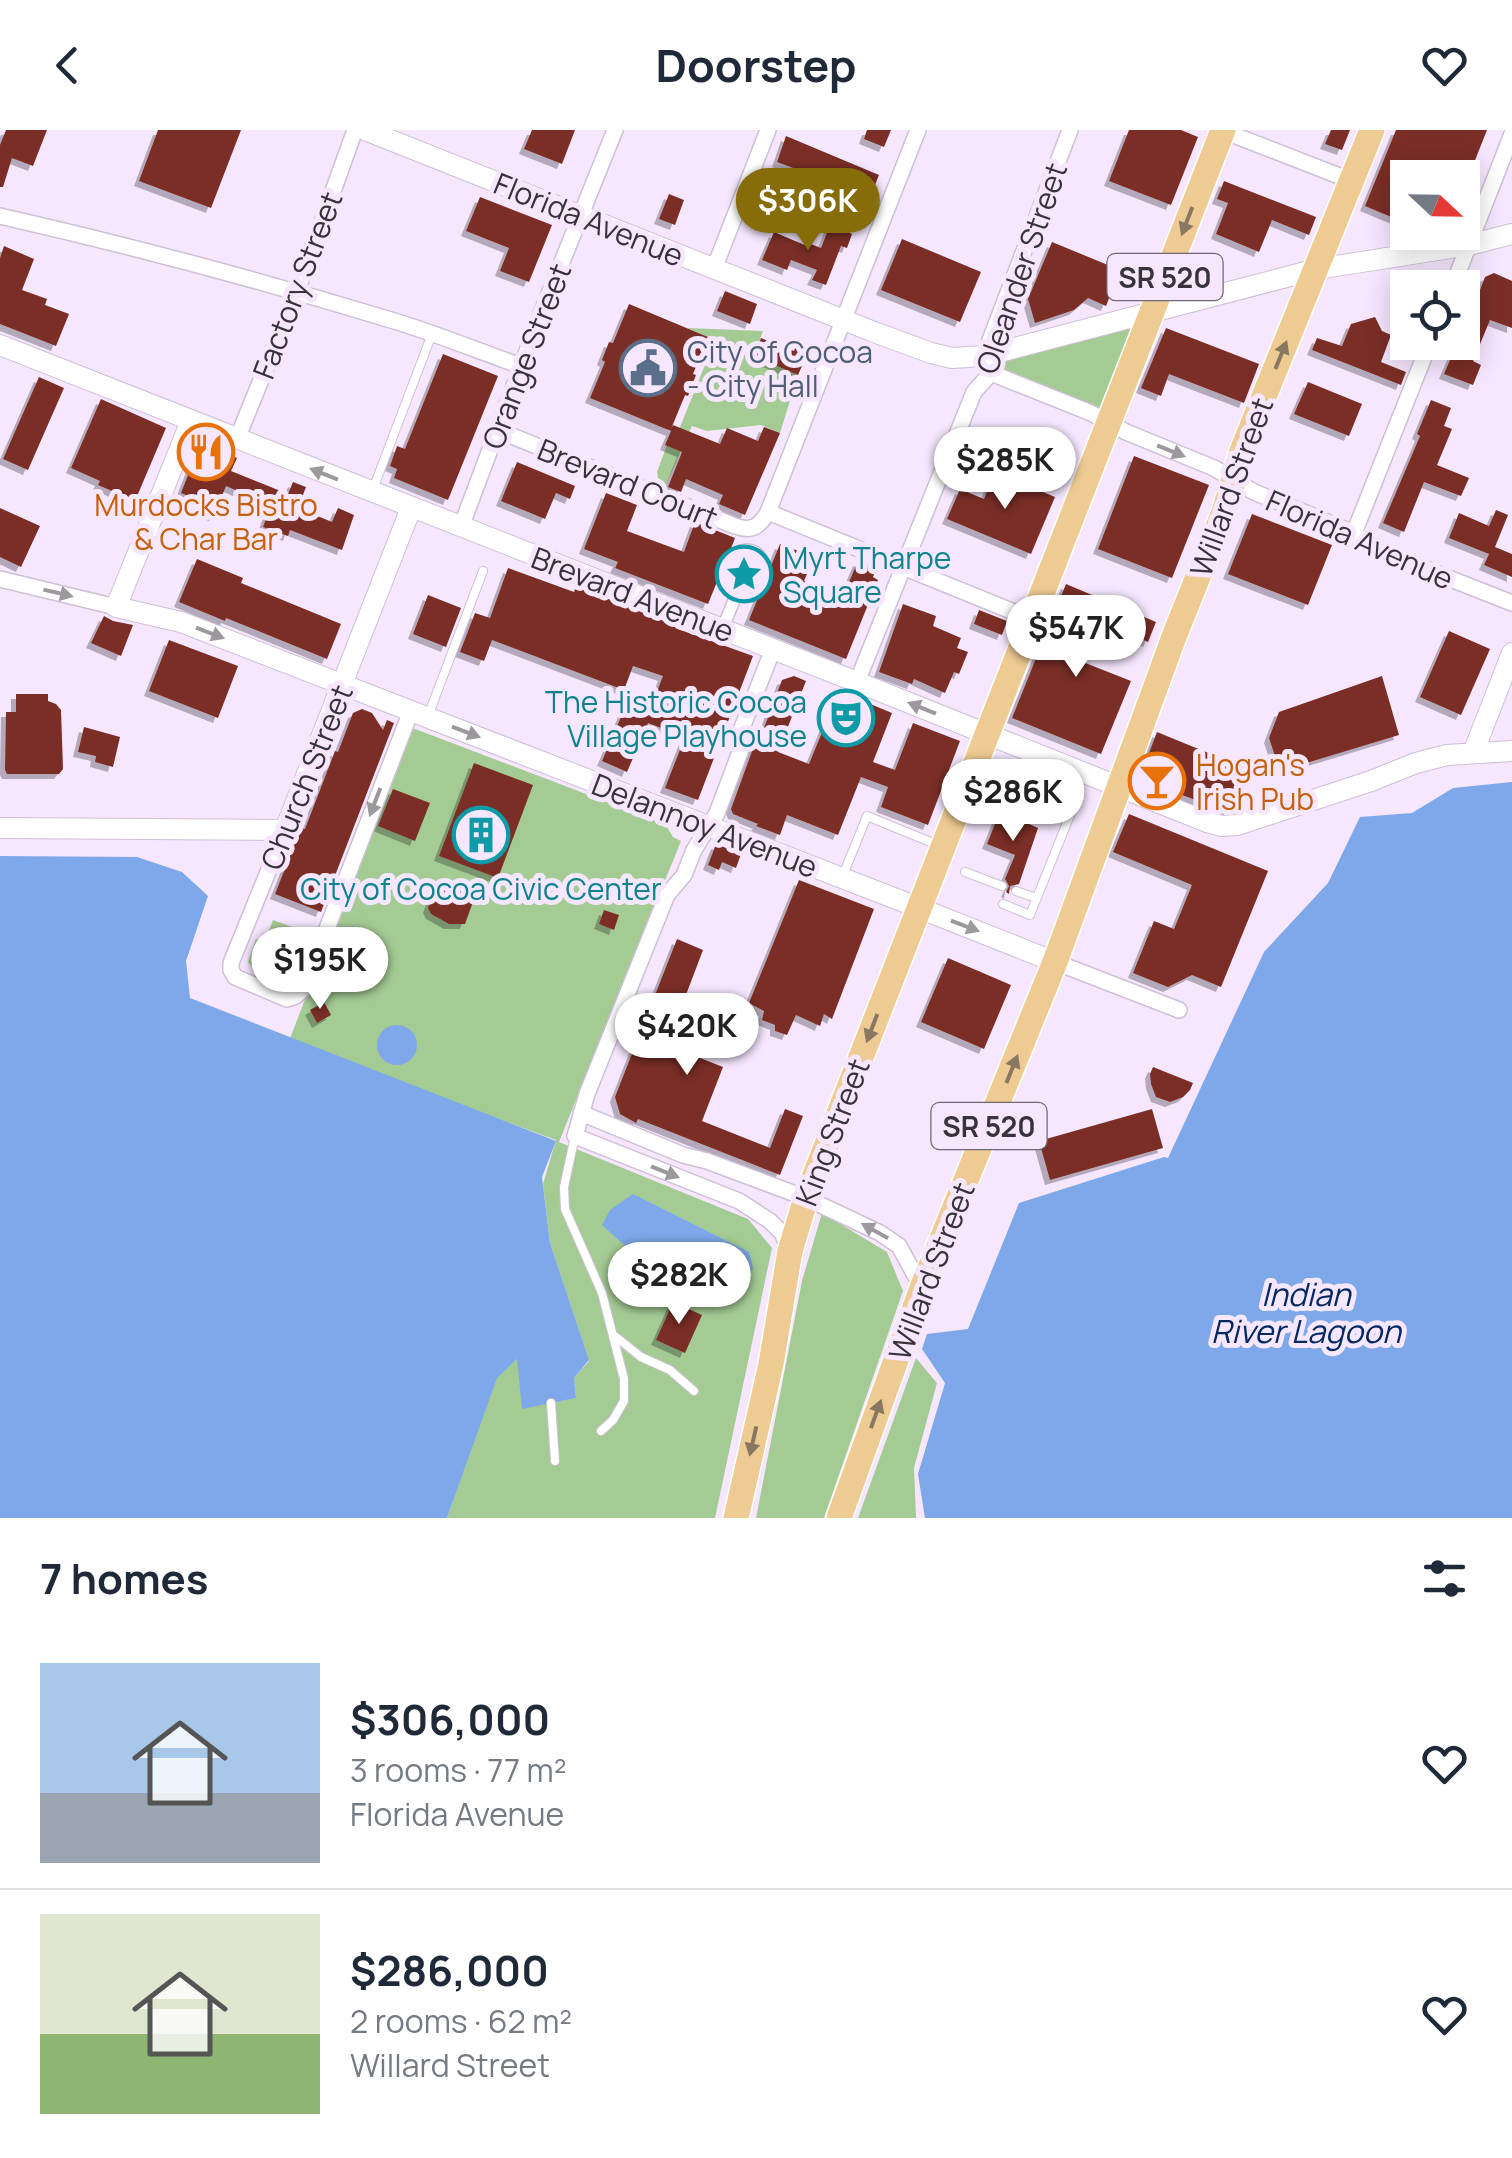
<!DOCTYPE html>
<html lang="en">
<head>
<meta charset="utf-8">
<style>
  :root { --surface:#fff; --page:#f6f6f7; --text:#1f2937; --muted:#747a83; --line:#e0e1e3; --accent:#876c0a }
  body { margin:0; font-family:Manrope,sans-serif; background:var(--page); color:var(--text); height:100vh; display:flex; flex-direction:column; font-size:38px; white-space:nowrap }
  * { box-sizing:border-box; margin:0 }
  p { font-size:32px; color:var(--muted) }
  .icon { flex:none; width:55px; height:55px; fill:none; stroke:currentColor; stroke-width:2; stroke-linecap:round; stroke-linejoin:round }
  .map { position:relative; height:1388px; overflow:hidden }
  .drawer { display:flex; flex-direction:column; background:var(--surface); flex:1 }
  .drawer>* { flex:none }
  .needle { width:65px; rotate:112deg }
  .controls { position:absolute; left:1390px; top:30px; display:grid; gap:20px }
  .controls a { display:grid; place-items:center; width:90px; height:90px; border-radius:0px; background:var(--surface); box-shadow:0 5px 25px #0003; font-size:50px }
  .price { position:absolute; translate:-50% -85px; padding:0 22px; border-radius:35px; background:#fff; color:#222; font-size:32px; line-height:65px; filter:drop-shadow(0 2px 5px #0008) }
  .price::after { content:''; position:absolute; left:50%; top:60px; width:30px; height:22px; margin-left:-15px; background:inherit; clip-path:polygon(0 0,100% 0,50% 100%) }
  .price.active { background:var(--accent); color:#fff }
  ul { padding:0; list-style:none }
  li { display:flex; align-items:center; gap:30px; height:250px; padding:0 40px }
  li+li { border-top:2px solid var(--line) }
  li span { display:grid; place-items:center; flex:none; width:280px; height:200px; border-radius:0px; color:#555 }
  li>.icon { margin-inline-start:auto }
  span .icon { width:120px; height:120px; fill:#fffc; stroke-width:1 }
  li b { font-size:42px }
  h2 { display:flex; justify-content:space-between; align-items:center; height:120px; padding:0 40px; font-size:42px }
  header { display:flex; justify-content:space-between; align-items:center; height:130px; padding:0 40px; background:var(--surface); font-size:45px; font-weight:700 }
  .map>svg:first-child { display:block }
</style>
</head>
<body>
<header><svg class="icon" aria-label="back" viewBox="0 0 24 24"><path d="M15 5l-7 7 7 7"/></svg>Doorstep<svg class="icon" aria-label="heart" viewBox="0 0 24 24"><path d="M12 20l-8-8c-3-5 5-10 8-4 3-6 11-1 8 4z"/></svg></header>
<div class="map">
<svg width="1512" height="1388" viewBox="0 0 1512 1388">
  <defs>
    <filter id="shadow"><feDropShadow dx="-5" dy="5" stdDeviation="0" flood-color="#0004"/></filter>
  </defs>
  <rect width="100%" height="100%" fill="#f6e7fe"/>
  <!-- green -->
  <path fill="#a5cb95" d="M1138,194L1103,281L997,236L994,231Z
    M687,198L763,201L754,226L798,245L780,303L761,295L707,301L692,296L666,355L659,353L657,342L667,315L672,317L715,210Z
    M410,597L665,694L673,707L681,711L559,1012L748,1089L772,1118L715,1388H447L496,1248L518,1228L523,1278L576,1268L574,1248L589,1231L550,1113L543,1054L556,1010L289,911Z
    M273,790L308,803L300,821L266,808Z
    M256,809L306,828L294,856L254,839L248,832Z
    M822,1083L887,1122L903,1161L824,1388H756L802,1151Z
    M916,1228L937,1253L914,1338L916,1388H858Z"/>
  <!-- water -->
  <path fill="#7ea8ea" d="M1512,652V1388H925L918,1344L945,1253L922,1219L927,1204L968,1199L1019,1073L1164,1027L1168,1028L1264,822L1328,753L1360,687L1412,683L1453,658Z
    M0,726L137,727L182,742L208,766L186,831L190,868L556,1011L542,1047L550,1113L589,1230L574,1248L576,1268L522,1279L517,1229L497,1248L447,1388H0Z
    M377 915a20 20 0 1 1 40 0a20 20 0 1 1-40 0Z
    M633,1064L749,1122L753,1138L747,1152L732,1157L707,1136H677L633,1123L602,1095L610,1080Z"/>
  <!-- building -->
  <path fill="#7a2f25" filter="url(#shadow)" d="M6,0H47L33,36L12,28L3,57H0V15Z
    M158,0H241L211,78L139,51Z
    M532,0H575L562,34L524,19Z
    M867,0H891L884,17L864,9Z
    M1129,0H1181L1198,7L1171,75L1109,51Z
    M1331,0H1350L1342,20L1325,14Z
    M1396,0H1487L1468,48H1408V94L1365,76Z
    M786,6L879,45L874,57L827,38L823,49L777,32Z
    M1224,51L1316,87L1309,105L1272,90L1259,122L1216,104L1228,73L1217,69Z
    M768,53L796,64L792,76L764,65Z
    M822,61L840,68L835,82L816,74Z
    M669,64L684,70L675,95L659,89Z
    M480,67L552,95L529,152L500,141L509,118L466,101Z
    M830,95L852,104L847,118L841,116L826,155L812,150L817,140L791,130L787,140L762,130L774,102L807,116L808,113L821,118Z
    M902,109L981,142L960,192L881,160Z
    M1052,112L1120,140L1106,176L1088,168L1074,180L1035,193L1028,169Z
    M4,116L34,129L22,160L47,169L45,175L69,184L56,216L0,194V128Z
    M1494,143L1512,151V198L1490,190L1473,231L1481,235L1473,255L1444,244L1453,223L1456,224L1460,212H1462V207L1485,147Z
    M725,161L757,174L750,194L717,181Z
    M629,174L708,207L693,244L696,245L688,266L685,265L671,299L673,295L720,314L727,298L758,311L764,297L780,303L745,385L719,374L723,365L686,349L681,362L668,357L682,322L665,315L671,301L590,268L605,232L602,230L609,212L613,213Z
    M1375,187L1382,201L1391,205L1381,232L1406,242L1401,255L1312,220L1317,208L1342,216L1351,194Z
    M1166,198L1259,234L1244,273L1169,244L1161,266L1141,258Z
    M761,208L794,221L796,216L808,222L798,245L754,226Z
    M443,224L498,246L448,370L394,348L397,339L390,336L397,316L405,319Z
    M39,247L64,258L28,340L3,329Z
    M1308,252L1362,274L1349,306L1294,284Z
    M101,269L166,298L135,371L98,355L100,351L71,338Z
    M1431,270L1451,278L1444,296L1452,299L1437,335L1469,348L1461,366L1424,352L1404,402L1383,393L1420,306L1417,304Z
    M205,315L237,328L231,341L288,364L293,352L306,357L298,378L332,392L338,378L354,385L342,420L290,400L288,406L263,397L271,375L226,356L214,386L200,381L204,372L181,363L199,317Z
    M1134,326L1209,355L1172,448L1098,419Z
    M517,332L575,356L570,369L556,363L545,389L501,371Z
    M995,342L1055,367L1031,424L947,389L960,359L984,369Z
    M606,363L637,375L627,401L684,422L695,392L735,408L730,421L755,430L757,441L750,446L745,442L737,443L723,437L708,474L615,438L618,432L584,419Z
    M0,378L40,396L21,437L0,427Z
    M1496,380L1508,385L1495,417L1512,424V447L1484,435L1489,424L1449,408L1459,383L1489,396Z
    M1252,384L1332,415L1308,475L1228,444Z
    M780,414L814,427L804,451L843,466L858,431L876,438L873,447L878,450L846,529L749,490Z
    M197,429L243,448L241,453L341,494L327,529L226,488L225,491L179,472Z
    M508,438L574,462L576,456L676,496L675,498L753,526L698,670L665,658L685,607L648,593L627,642L602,631L627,573L649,582L663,546L633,536L624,560L492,510L484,531L460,522L475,483L490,488Z
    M1066,454L1156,492L1148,512L1123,501L1126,493L1078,472L1055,521L1131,551L1101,624L1012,588Z
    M428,465L461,478L446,517L413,504Z
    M903,474L936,486L933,496L961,508L957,518L968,522L959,544L954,542L945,563L914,549L912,554L879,542Z
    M979,480L1007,491L1002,505L974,494Z
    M104,486L113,491L133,495L121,526L91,513Z
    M1449,501L1490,519L1461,585L1420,567Z
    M169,510L238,536L218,588L149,561Z
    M794,546L806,551L778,622L809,634L839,561L892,583L873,632L895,640L913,593L960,611L928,695L881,677L888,657L861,647L838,705L787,685L780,705L756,696L758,694L733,684L731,679L755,613L758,614L782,550Z
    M1382,546L1399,605L1280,641L1269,608L1279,582Z
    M16,564H48V571L56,574L61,580L63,639L59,644H7L5,640L6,582H16Z
    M362,579L372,583L383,600L387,590L394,593L321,782L275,764L301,698L305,699L335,621L338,622L353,583Z
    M84,597L120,607L113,637L95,632L96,626L78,622Z
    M1157,602L1245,638L1228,682L1139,649Z
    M474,633L533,655L498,748L439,726Z
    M393,659L430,673L415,711L378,696Z
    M1000,681L1038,698L1019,754L1010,756L1009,764L1006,762L1009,756L1005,749L1015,725L987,714Z
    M1129,684L1268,741L1221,857L1192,845L1168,857L1133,843L1154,791L1174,799L1192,755L1113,722Z
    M716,714L741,724L736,738L722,732L719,740L708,735Z
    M799,750L874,779L832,889L824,884L820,896L796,885L787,905L775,901V895L762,890L764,881L749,873Z
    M447,756L467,764L473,772L465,794H449L431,784L428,778L435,758Z
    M604,780L619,785L614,800L599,794Z
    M677,809L703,820L667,915L723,937L702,991L770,1018L785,979L803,986L780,1045L638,989L636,993L620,984L615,967Z
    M948,828L1011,855L984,919L921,892Z
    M324,872L331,885L317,893L310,880Z
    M1153,937L1193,953L1190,960L1183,967L1170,972L1156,967L1151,954L1150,944Z
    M1152,979L1163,1018L1050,1050L1039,1011Z
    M673,1172L702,1185L685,1223L656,1210Z"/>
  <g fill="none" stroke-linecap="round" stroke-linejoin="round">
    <!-- service casing -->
    <g stroke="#cebfd6" stroke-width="10">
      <path id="service" d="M373,359L432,204
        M428,586L483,441
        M965,742L1002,756
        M843,745L867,686L938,715
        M1016,761L1036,768
        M1003,774L1030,785L1072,680L1046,669
        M575,1006L564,1057L565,1079L602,1163L624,1249V1271L613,1290L601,1301
        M616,1207L641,1227L670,1240L694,1261
        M551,1273L555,1331"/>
    </g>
    <!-- pedestrian casing -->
    <g stroke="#cebfd6" stroke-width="14">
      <path id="pedestrian" d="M731 436a16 16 0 1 1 32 0a16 16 0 1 1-32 0Z
        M722,500L742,451"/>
    </g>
    <!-- minor casing -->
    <g stroke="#cebfd6" stroke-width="18">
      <path id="minor" d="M1221,0L1352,51
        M0,86C132,116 262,151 391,190C435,203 478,221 521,236
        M714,139L768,0
        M1452,158L1512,4
        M985,230L984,226L1070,0
        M991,243L1091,283L1126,302L1214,338L1254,362L1354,403L1372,418L1512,473
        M497,300L735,396C752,402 759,397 768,382L918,0
        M237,309L296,164L355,0
        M768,382L1031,489
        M461,397L539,189L615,0
        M1354,403L1430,212
        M0,449L116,477
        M773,519L740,603V622L717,683L694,720L684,745L667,765L587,964L575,1006L739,1071L770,1091L782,1103L790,1121
        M857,552L974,262L991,243
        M285,700L231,833V840L235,847L287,869L296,866L304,858L411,581
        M1055,832L1179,880
        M581,983L683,1025L707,1031L806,1068L880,1103L899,1116L922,1158"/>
    </g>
    <!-- tertiary casing -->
    <g stroke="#cebfd6" stroke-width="22">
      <path id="tertiary" d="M365,0L874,202L931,223L952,228L984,226L1317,139L1469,115L1512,104
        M0,215L857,552L1207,692L1222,696L1237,695L1371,651L1416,633L1447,625L1512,621
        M191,291L116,477L181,492L899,770L1055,832
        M1473,623L1512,523
        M0,698L285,700L411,378"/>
    </g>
    <!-- primary casing -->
    <g stroke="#fff" stroke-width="28">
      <path id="primary" d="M736,1388L771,1234L790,1121L806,1068L1223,0
        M839,1388L922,1158L1055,832L1175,504L1224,382L1242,321L1372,0"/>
    </g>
    <!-- service -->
    <use href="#service" stroke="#fff" stroke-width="8"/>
    <!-- pedestrian -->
    <use href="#pedestrian" stroke="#fff" stroke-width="11"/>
    <!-- minor -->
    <use href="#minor" stroke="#fff" stroke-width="15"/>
    <!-- tertiary -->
    <use href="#tertiary" stroke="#fff" stroke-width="20"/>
    <!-- primary -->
    <use href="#primary" stroke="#eecb92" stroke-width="25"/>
  </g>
  <!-- one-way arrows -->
  <defs><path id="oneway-solid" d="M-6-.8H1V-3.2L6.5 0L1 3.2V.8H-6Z" transform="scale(2.5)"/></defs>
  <g fill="#8a7762">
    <use href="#oneway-solid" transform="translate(1187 91) rotate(111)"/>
    <use href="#oneway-solid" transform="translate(1281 225) rotate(-68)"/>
    <use href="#oneway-solid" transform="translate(872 898) rotate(111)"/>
    <use href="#oneway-solid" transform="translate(1012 939) rotate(-68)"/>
    <use href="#oneway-solid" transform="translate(876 1284) rotate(-70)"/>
    <use href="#oneway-solid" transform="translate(753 1311) rotate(103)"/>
  </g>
  <g fill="#9c989d">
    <use href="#oneway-solid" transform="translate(1171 321) rotate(22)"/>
    <use href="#oneway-solid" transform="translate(324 344) rotate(-158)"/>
    <use href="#oneway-solid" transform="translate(58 463) rotate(13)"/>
    <use href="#oneway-solid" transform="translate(210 503) rotate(21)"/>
    <use href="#oneway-solid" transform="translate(922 578) rotate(-158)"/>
    <use href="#oneway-solid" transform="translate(466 602) rotate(21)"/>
    <use href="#oneway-solid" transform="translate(375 672) rotate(111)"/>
    <use href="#oneway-solid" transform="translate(965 796) rotate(21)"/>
    <use href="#oneway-solid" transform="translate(665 1042) rotate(22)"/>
    <use href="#oneway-solid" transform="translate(875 1101) rotate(-151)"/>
  </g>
  <!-- icons -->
  <defs>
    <g id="civic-ring" transform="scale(2.875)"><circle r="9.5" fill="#f6e7fe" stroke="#5c6f8a" stroke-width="1.5"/><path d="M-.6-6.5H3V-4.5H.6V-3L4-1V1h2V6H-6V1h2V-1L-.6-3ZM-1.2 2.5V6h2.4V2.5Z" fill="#5c6f8a"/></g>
    <g id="restaurant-ring" transform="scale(2.875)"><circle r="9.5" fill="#f6e7fe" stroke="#e8710a" stroke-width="1.5"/><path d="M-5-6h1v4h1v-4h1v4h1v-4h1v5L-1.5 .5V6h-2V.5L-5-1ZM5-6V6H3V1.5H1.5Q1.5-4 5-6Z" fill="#e8710a"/></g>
    <g id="sight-ring" transform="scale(2.875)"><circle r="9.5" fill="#f6e7fe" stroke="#0f9aa8" stroke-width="1.5"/><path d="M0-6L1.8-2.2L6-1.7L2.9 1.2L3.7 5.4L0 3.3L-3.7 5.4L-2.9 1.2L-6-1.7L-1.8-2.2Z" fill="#0f9aa8"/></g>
    <g id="theatre-ring" transform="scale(2.875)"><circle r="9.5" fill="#f6e7fe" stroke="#0f9aa8" stroke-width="1.5"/><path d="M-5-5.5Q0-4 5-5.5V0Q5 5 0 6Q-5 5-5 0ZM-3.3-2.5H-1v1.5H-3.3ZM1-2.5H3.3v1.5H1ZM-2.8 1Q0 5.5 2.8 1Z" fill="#0f9aa8"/></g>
    <g id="bar-ring" transform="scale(2.875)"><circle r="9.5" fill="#f6e7fe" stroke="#e8710a" stroke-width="1.5"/><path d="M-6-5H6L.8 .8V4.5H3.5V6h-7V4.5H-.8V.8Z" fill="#e8710a"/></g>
    <g id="building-ring" transform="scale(2.875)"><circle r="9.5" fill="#f6e7fe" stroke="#0f9aa8" stroke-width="1.5"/><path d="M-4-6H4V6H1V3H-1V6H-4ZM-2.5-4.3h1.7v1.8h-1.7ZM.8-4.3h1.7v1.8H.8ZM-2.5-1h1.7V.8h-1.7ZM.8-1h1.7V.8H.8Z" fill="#0f9aa8"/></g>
  </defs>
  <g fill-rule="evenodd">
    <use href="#civic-ring" x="648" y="238"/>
    <use href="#restaurant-ring" x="206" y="322"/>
    <use href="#sight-ring" x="744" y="444"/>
    <use href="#theatre-ring" x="846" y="588"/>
    <use href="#bar-ring" x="1157" y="651"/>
    <use href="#building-ring" x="481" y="705"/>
  </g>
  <g text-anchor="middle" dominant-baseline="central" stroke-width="10" stroke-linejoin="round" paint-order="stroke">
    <!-- shield labels -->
    <g fill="#f6e7fe" stroke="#716876" stroke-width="2.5">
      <rect x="1107.5" y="124" width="115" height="46" rx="8"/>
      <rect x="931.5" y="973" width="115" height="46" rx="8"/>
    </g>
    <g font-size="28" font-weight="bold" fill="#38323b">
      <text x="1165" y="147">SR 520</text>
      <text x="989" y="996">SR 520</text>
    </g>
    <!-- street labels -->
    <g font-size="30" fill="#38323b" stroke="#f6e7fe">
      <text transform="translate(589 89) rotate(22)">Florida Avenue</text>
      <text transform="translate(1021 138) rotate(-71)">Oleander Street</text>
      <text transform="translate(297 155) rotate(-69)">Factory Street</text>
      <text transform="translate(526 226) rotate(-69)">Orange Street</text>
      <text transform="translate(628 353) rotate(22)">Brevard Court</text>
      <text transform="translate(1231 357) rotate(-70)">Willard Street</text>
      <text transform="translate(1360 409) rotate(24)">Florida Avenue</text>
      <text transform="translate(633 464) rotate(21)">Brevard Avenue</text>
      <text transform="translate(306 647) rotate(-68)">Church Street</text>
      <text transform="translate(705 695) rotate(21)">Delannoy Avenue</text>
      <text transform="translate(832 1002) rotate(-69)">King Street</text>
      <text transform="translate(931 1141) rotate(-69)">Willard Street</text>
    </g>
    <!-- service labels -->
    <g font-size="30" fill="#4e5e75" stroke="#f6e7fe" text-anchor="start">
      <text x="687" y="221">City of Cocoa<tspan x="687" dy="34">- City Hall</tspan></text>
    </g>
    <!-- food labels -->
    <g font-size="30" fill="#c56008" stroke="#f6e7fe">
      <text x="206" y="374">Murdocks Bistro<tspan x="206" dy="34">&amp; Char Bar</tspan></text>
      <text x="1196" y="634" text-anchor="start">Hogan's<tspan x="1196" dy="34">Irish Pub</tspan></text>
    </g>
    <!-- culture labels -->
    <g font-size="30" fill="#0d838f" stroke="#f6e7fe" text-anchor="start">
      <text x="783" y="427">Myrt Tharpe<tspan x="783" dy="34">Square</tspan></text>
      <text x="807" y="571" text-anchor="end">The Historic Cocoa<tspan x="807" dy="34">Village Playhouse</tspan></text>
      <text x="481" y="758" text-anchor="middle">City of Cocoa Civic Center</text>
    </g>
    <!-- water labels -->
    <g font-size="32" font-style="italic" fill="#032962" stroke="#f6e7fe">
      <text x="1306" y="1164">Indian<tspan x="1306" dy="37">River Lagoon</tspan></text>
    </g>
  </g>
</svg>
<div class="controls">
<a><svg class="needle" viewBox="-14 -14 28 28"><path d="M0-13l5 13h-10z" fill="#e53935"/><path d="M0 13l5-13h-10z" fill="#747a83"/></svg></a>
<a><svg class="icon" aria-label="locate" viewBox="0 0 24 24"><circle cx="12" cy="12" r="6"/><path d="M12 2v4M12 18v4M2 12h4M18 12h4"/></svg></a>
</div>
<b class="price active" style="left:808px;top:123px">$306K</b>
<b class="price" style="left:1005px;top:382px">$285K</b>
<b class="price" style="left:1076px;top:550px">$547K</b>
<b class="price" style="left:1013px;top:714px">$286K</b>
<b class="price" style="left:320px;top:882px">$195K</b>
<b class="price" style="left:687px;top:948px">$420K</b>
<b class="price" style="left:679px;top:1197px">$282K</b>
</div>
<section class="drawer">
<h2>7 homes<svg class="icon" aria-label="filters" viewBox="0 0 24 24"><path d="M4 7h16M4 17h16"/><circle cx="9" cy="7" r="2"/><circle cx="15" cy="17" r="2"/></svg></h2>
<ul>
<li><span style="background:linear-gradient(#a9c7e8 65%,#9aa5b1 0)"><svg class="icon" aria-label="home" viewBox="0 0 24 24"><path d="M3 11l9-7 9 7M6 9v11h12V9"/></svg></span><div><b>$306,000</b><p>3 rooms · 77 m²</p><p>Florida Avenue</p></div><svg class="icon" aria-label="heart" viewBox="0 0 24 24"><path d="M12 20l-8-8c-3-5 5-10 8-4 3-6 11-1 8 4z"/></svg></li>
<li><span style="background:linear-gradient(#dfe7d0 60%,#8fb573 0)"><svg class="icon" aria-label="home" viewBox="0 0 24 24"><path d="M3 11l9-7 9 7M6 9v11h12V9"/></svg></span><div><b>$286,000</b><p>2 rooms · 62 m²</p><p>Willard Street</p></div><svg class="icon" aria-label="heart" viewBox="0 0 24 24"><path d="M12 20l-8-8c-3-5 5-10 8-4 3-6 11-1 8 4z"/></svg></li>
</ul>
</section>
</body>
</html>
